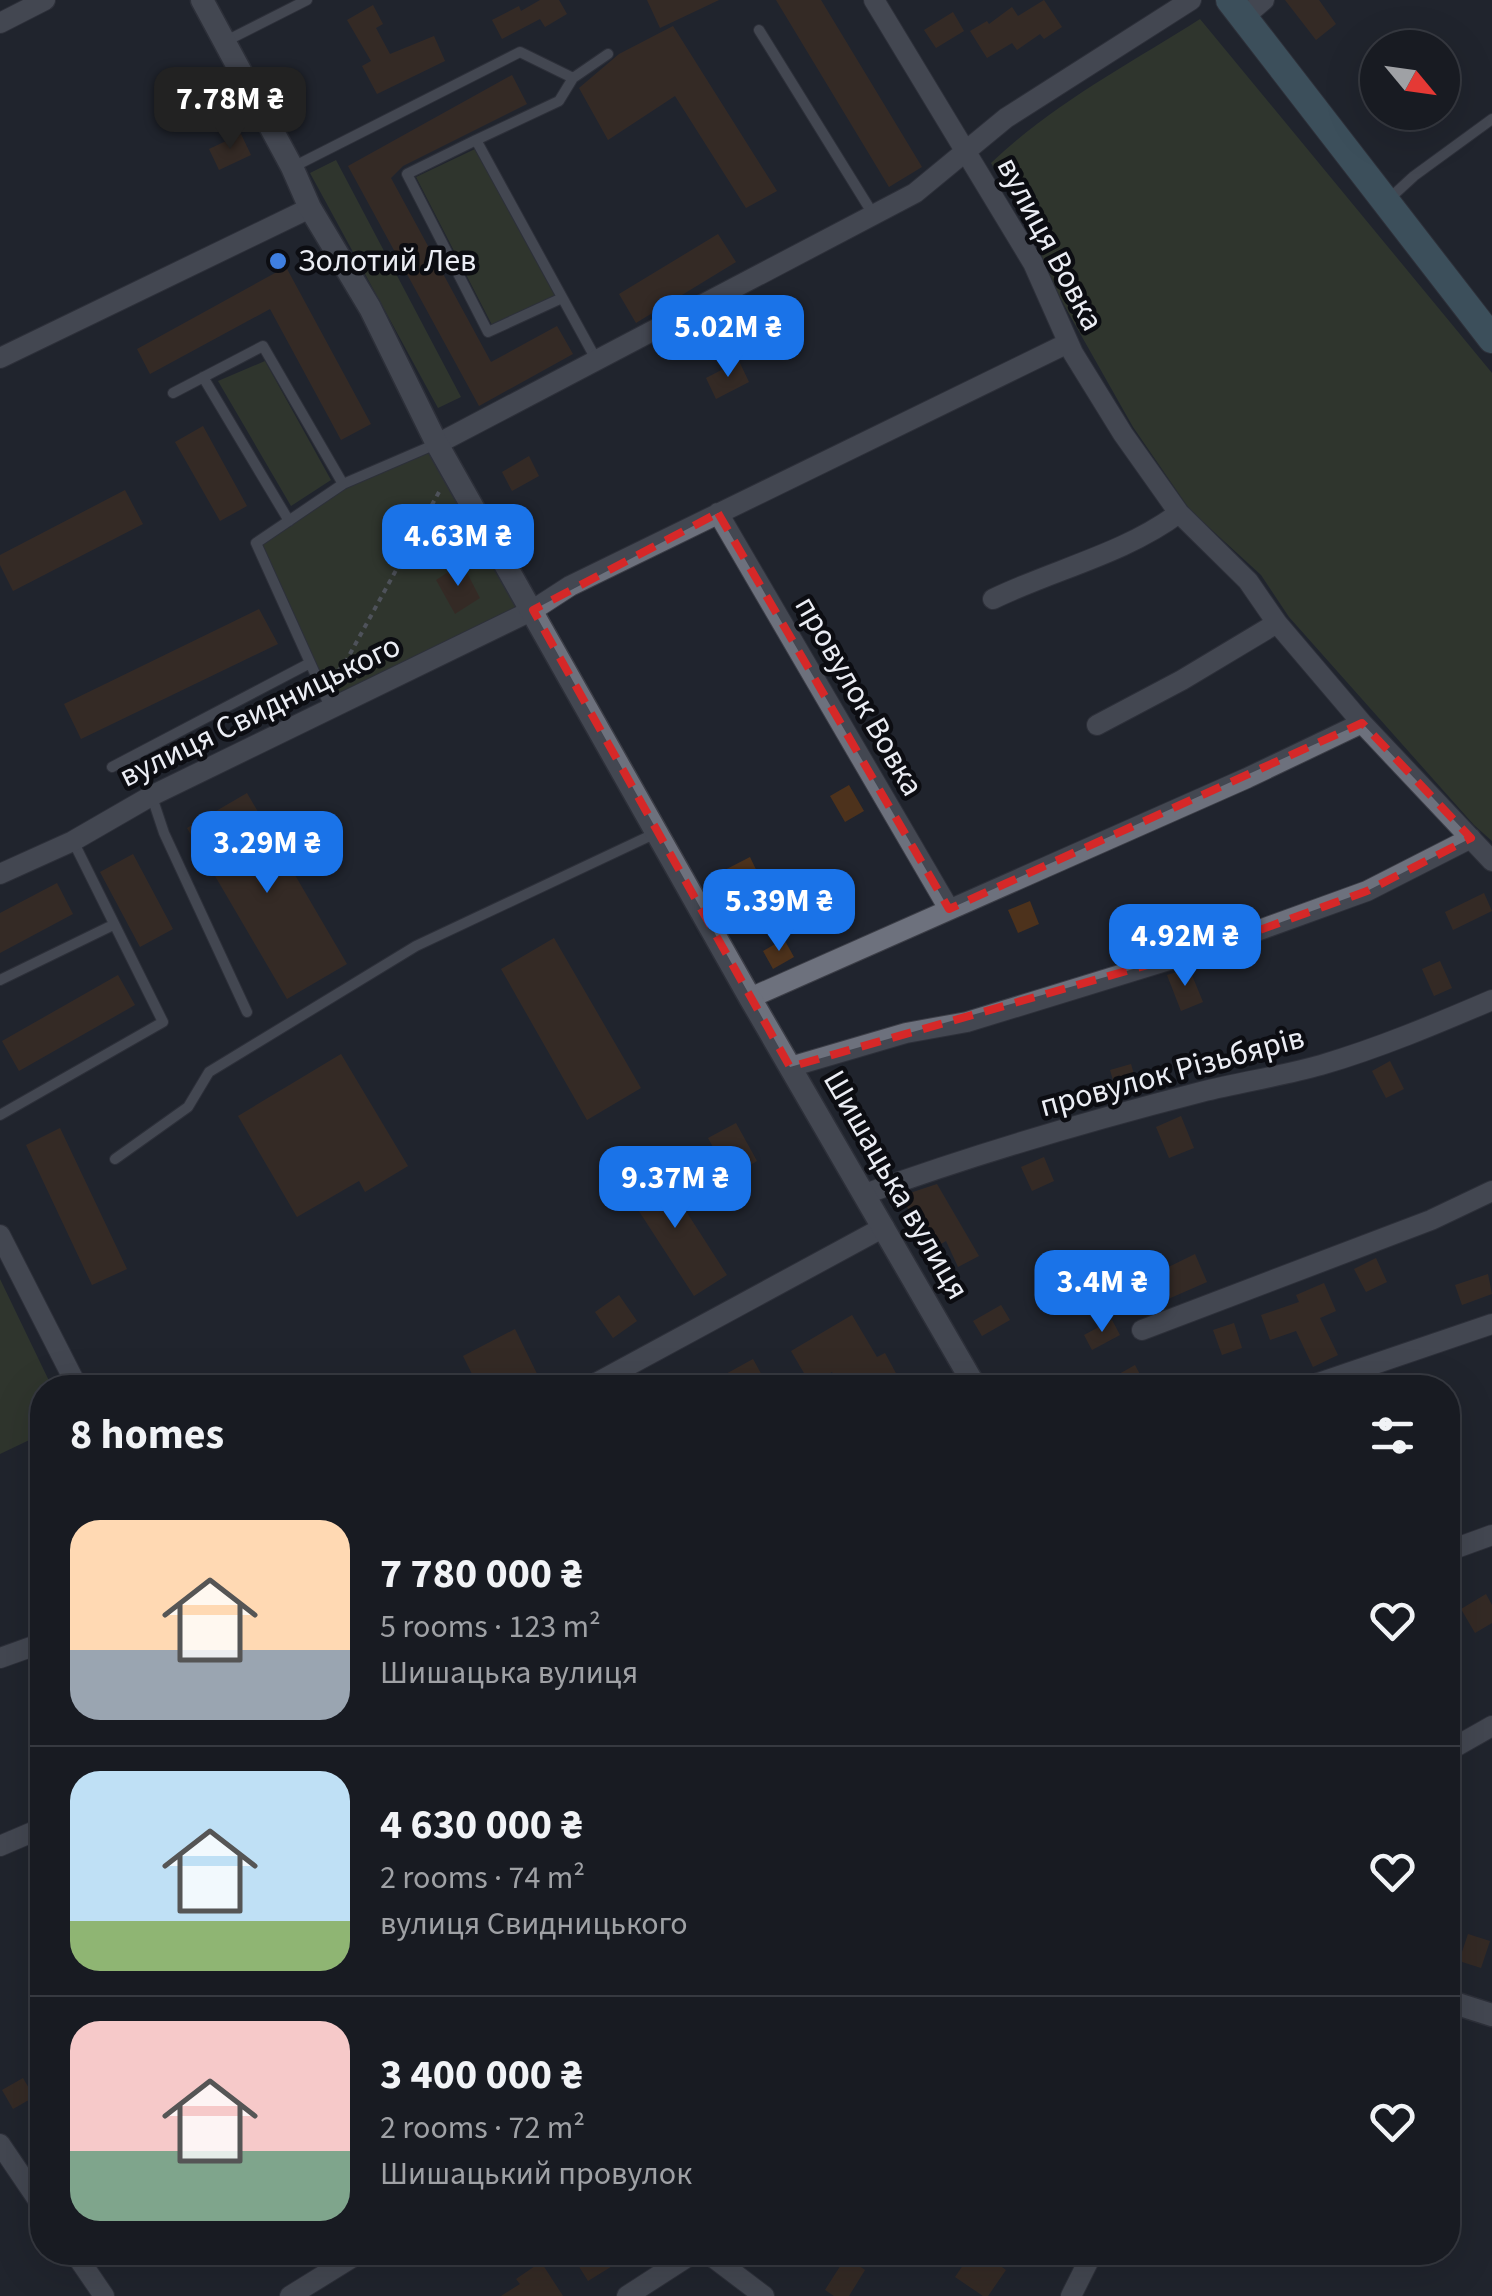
<!DOCTYPE html>
<html lang="en">
<head>
<meta charset="utf-8">
<style>
  :root { --surface:#181b22; --page:#25282f; --text:#f1f3f6; --muted:#9fa1a5; --line:#363940; --accent:#1a73e8 }
  body { margin:0; font-family:"Source Sans 3",sans-serif; background:var(--page); color:var(--text); height:100vh; display:flex; flex-direction:column; font-size:38px; white-space:nowrap }
  * { box-sizing:border-box; margin:0 }
  p { font-size:32px; color:var(--muted) }
  .icon { flex:none; width:55px; height:55px; fill:none; stroke:currentColor; stroke-width:2; stroke-linecap:round; stroke-linejoin:round }
  .map { position:relative; flex:1; overflow:hidden }
  .panel { position:absolute; left:30px; top:1375px; width:1430px; height:890px; display:flex; flex-direction:column; background:var(--surface); border-radius:40px; box-shadow:0 10px 40px #0002,0 0 0 2px var(--line) }
  .panel>* { flex:none }
  .needle { width:65px; rotate:119deg }
  .buttons { position:absolute; left:1360px; top:30px; display:grid; gap:20px }
  .buttons a { display:grid; place-items:center; width:100px; height:100px; border-radius:50%; background:var(--surface); box-shadow:0 10px 40px #0002,0 0 0 2px var(--line); font-size:50px }
  .price { position:absolute; translate:-50% -85px; padding:0 22px; border-radius:20px; background:var(--accent); color:#fff; font-size:32px; line-height:65px; filter:drop-shadow(0 2px 5px #0008) }
  .price::after { content:''; position:absolute; left:50%; top:60px; width:30px; height:22px; margin-left:-15px; background:inherit; clip-path:polygon(0 0,100% 0,50% 100%) }
  .price.selected { background:#222; color:#fff }
  ul { padding:0; list-style:none }
  li { display:flex; align-items:center; gap:30px; height:250px; padding:0 40px }
  li+li { border-top:2px solid var(--line) }
  li span { display:grid; place-items:center; flex:none; width:280px; height:200px; border-radius:30px; color:#555 }
  li>.icon { margin-inline-start:auto }
  span .icon { width:120px; height:120px; fill:#fffc; stroke-width:1 }
  li b { font-size:42px }
  h2 { display:flex; justify-content:space-between; align-items:center; height:120px; padding:0 40px; font-size:42px }
  .map>svg:first-child { display:block }
</style>
</head>
<body>
<div class="map">
<svg width="1492" height="2296" viewBox="0 0 1492 2296">
  <rect width="100%" height="100%" fill="#20242e"/>
  <!-- green -->
  <path fill="#404a2e" d="M1200,19L1492,373V841L1474,825L1289,617L1261,575L1190,510L1133,427L1051,282L1037,242L991,163C1054,103 1128,65 1200,19Z
    M475,149L555,296L492,325L416,177Z
    M336,160L461,397L438,408L310,173Z
    M265,361L331,480L291,506L218,381Z
    M437,444L533,610L331,709L256,543L343,484Z
    M0,1279L52,1387L42,1388V1434L0,1454Z"/>
  <!-- building -->
  <path fill="#4d321c" d="M540,0H559L567,14L545,27L540,19L502,39L492,20L519,6L521,11Z
    M647,0H719L660,28Z
    M776,0H821L922,167L889,187Z
    M1044,0L1062,27L1044,39L1040,34L1017,50L1012,43L987,58L970,31L987,21L989,24L1012,7L1018,16Z
    M1285,0H1319L1336,24L1316,40Z
    M373,5L383,24L376,28L390,54L434,36L445,61L377,94L362,66L371,61L347,20Z
    M953,12L964,31L936,48L924,30Z
    M673,26L777,191L746,208L675,96L608,140L579,88L619,54Z
    M512,75L527,104L403,166L391,178L491,362L557,326L573,354L479,406L348,166Z
    M241,134L251,155L219,170L209,149Z
    M718,234L736,262L636,323L619,294Z
    M286,267L371,424L341,440L270,309L150,374L137,349Z
    M739,361L749,382L716,399L706,378Z
    M203,426L247,506L220,521L175,442Z
    M529,456L539,476L512,491L502,472Z
    M125,490L143,524L13,591L0,565V555Z
    M462,563L480,598L455,614L436,580Z
    M259,609L278,644L81,739L64,704Z
    M849,785L864,811L845,822L830,796Z
    M247,793L347,964L287,999L187,828Z
    M133,854L173,929L140,947L100,872Z
    M750,857L762,882L728,900L715,875Z
    M57,883L73,914L0,953V913Z
    M1484,893L1492,911L1453,930L1445,912Z
    M1030,901L1039,924L1018,933L1008,910Z
    M554,938L641,1088L587,1120L501,969Z
    M784,939L794,957L773,969L763,951Z
    M1440,961L1452,988L1434,996L1422,969Z
    M1189,968L1203,1002L1181,1011L1167,975Z
    M118,975L135,1005L19,1071L2,1041Z
    M341,1054L408,1166L365,1192L359,1181L297,1217L238,1116Z
    M1390,1061L1404,1089L1386,1098L1372,1071Z
    M1131,1064L1138,1088L1117,1094L1110,1070Z
    M1181,1116L1194,1148L1169,1158L1156,1127Z
    M736,1123L757,1161L730,1177L708,1138Z
    M60,1128L127,1269L92,1285L26,1145Z
    M1044,1157L1054,1181L1032,1191L1021,1167Z
    M657,1166L727,1275L694,1296L624,1188Z
    M937,1184L979,1256L958,1267L946,1241L931,1250L901,1196Z
    M1195,1254L1207,1282L1143,1310L1132,1285Z
    M1376,1258L1387,1282L1366,1292L1354,1269Z
    M1488,1274L1492,1294L1462,1305L1455,1285Z
    M1324,1283L1336,1311L1320,1318L1338,1355L1313,1367L1296,1331L1270,1340L1261,1315L1299,1302L1296,1295Z
    M619,1295L637,1321L613,1338L595,1312Z
    M1001,1305L1010,1320L982,1336L973,1321Z
    M852,1315L877,1357L885,1353L904,1388H840L832,1372L811,1385L791,1351Z
    M1112,1320L1120,1335L1092,1350L1084,1335Z
    M1234,1323L1242,1348L1222,1355L1213,1330Z
    M515,1329L544,1388H479L463,1356Z
    M753,1359L769,1388H731L724,1375Z
    M1135,1365L1144,1382L1135,1388H1094Z
    M1486,1594L1492,1605V1623L1475,1633L1461,1609Z
    M1468,1934L1490,1941L1481,1968L1459,1961Z
    M23,2078L34,2097L13,2109L2,2090Z
    M570,2252H635L588,2281Z
    M972,2252H981L1006,2270L988,2296H983L955,2277Z
    M846,2257L865,2270L849,2296H834L825,2290Z
    M541,2262L563,2296H501L520,2284L516,2279Z"/>
  <g fill="none" stroke-linecap="round" stroke-linejoin="round">
    <!-- service casing -->
    <g stroke="#3c3e47" stroke-width="12">
      <path id="service" d="M759,30L873,214
        M226,41L307,0
        M573,78L559,101L476,140L597,361
        M476,140L407,174L488,332L562,298
        M293,167L520,52L573,78L608,54
        M1389,199L1414,176L1492,119
        M203,377L289,521
        M173,393L263,346L343,484L436,444
        M331,709L256,543L343,484
        M112,767L310,663
        M152,797L164,833L247,1012
        M0,980L113,925
        M0,1115L163,1022L73,841
        M115,1159L188,1107L209,1072L416,946L656,833"/>
    </g>
    <!-- minor casing -->
    <g stroke="#3c3e47" stroke-width="22">
      <path id="minor" d="M874,0L1033,263L1073,353L1123,434L1179,513L1248,581L1277,623L1362,723L1492,861
        M1243,18L1264,0
        M0,23L45,0
        M0,358L310,208
        M437,444L915,193L1006,118L1191,0
        M718,513L949,909
        M993,599C1055,569 1124,554 1179,513
        M1097,725L1182,680L1277,623
        M0,874L73,841L151,796L533,610L570,586L1068,343
        M750,998L1247,778L1362,723
        M790,1067L906,1033L967,1022L1221,944L1367,891L1471,838
        M865,1194C975,1154 1088,1121 1201,1092C1241,1082 1282,1076 1321,1065C1379,1048 1436,1024 1492,1000
        M0,1235L78,1388
        M1142,1330L1431,1220L1492,1191
        M587,1388L884,1227
        M1304,1388L1492,1324
        M1448,1551L1492,1535
        M0,1658L42,1643
        M1448,1751L1492,1726
        M0,1846L42,1828
        M0,2144L42,2206
        M74,2252L104,2296
        M706,2252L764,2296
        M290,2296L361,2252
        M627,2296L695,2252
        M1071,2296L1093,2252"/>
    </g>
    <!-- tertiary casing -->
    <g stroke="#3c3e47" stroke-width="25">
      <path id="tertiary" d="M202,0L292,167L310,208L370,308L437,444L750,998L976,1388
        M1448,2001L1492,2015"/>
    </g>
    <!-- secondary casing -->
    <g stroke="#3c3e47" stroke-width="30">
      <path id="secondary" d="M1230,0L1492,339"/>
    </g>
    <!-- path -->
    <path stroke="#868991" stroke-width="4" stroke-dasharray="5 5" stroke-linecap="butt" d="M332,678L345,663L439,492"/>
    <!-- service -->
    <use href="#service" stroke="#6d717d" stroke-width="10"/>
    <!-- minor -->
    <use href="#minor" stroke="#6d717d" stroke-width="20"/>
    <!-- tertiary -->
    <use href="#tertiary" stroke="#6d717d" stroke-width="22"/>
    <!-- secondary -->
    <use href="#secondary" stroke="#5e8392" stroke-width="28"/>
  </g>
  <!-- marked area -->
  <path d="M0 0H1492V2296H0ZM718,513L949,909L1362,723L1471,838L1367,891L1221,944L790,1067L533,610Z" fill="#20242e" fill-opacity=".55" fill-rule="evenodd"/>
  <path fill="none" stroke="#d62828" stroke-width="8" stroke-dasharray="20 12" stroke-linejoin="round" d="M718,513L949,909L1362,723L1471,838L1367,891L1221,944L790,1067L533,610Z"/>
  <!-- markers -->
  <circle fill="#3f7fe0" stroke="#0c0d12" stroke-width="4" cx="278" cy="261" r="10"/>
  <g text-anchor="middle" dominant-baseline="central" stroke-width="9" stroke-linejoin="round" paint-order="stroke">
    <!-- street labels -->
    <g font-size="32" fill="#ebedf4" stroke="#0c0d12">
      <text transform="translate(1050 244) rotate(62)">вулиця Вовка</text>
      <text transform="translate(859 696) rotate(60)">провулок Вовка</text>
      <text transform="translate(260 711) rotate(-26)">вулиця Свидницького</text>
      <text transform="translate(1172 1072) rotate(-15)">провулок Різьбярів</text>
      <text transform="translate(896 1185) rotate(60)">Шишацька вулиця</text>
    </g>
    <!-- poi labels -->
    <g font-size="32" fill="#ebedf4" stroke="#0c0d12" text-anchor="start">
      <text x="298" y="261">Золотий Лев</text>
    </g>
  </g>
</svg>
<div class="buttons">
<a><svg class="needle" viewBox="-14 -14 28 28"><path d="M0-13l5 13h-10z" fill="#e53935"/><path d="M0 13l5-13h-10z" fill="#9fa1a5"/></svg></a>
</div>
<b class="price selected" style="left:230px;top:152px">7.78M ₴</b>
<b class="price" style="left:728px;top:380px">5.02M ₴</b>
<b class="price" style="left:458px;top:589px">4.63M ₴</b>
<b class="price" style="left:267px;top:896px">3.29M ₴</b>
<b class="price" style="left:779px;top:954px">5.39M ₴</b>
<b class="price" style="left:1185px;top:989px">4.92M ₴</b>
<b class="price" style="left:675px;top:1231px">9.37M ₴</b>
<b class="price" style="left:1102px;top:1335px">3.4M ₴</b>
<section class="panel">
<h2>8 homes<svg class="icon" aria-label="filters" viewBox="0 0 24 24"><path d="M4 7h16M4 17h16"/><circle cx="9" cy="7" r="2"/><circle cx="15" cy="17" r="2"/></svg></h2>
<ul>
<li><span style="background:linear-gradient(#ffd9b3 65%,#9aa5b1 0)"><svg class="icon" aria-label="home" viewBox="0 0 24 24"><path d="M3 11l9-7 9 7M6 9v11h12V9"/></svg></span><div><b>7 780 000 ₴</b><p>5 rooms · 123 m²</p><p>Шишацька вулиця</p></div><svg class="icon" aria-label="heart" viewBox="0 0 24 24"><path d="M12 20l-8-8c-3-5 5-10 8-4 3-6 11-1 8 4z"/></svg></li>
<li><span style="background:linear-gradient(#bfe0f5 75%,#8fb573 0)"><svg class="icon" aria-label="home" viewBox="0 0 24 24"><path d="M3 11l9-7 9 7M6 9v11h12V9"/></svg></span><div><b>4 630 000 ₴</b><p>2 rooms · 74 m²</p><p>вулиця Свидницького</p></div><svg class="icon" aria-label="heart" viewBox="0 0 24 24"><path d="M12 20l-8-8c-3-5 5-10 8-4 3-6 11-1 8 4z"/></svg></li>
<li><span style="background:linear-gradient(#f6c9c9 65%,#7fa58c 0)"><svg class="icon" aria-label="home" viewBox="0 0 24 24"><path d="M3 11l9-7 9 7M6 9v11h12V9"/></svg></span><div><b>3 400 000 ₴</b><p>2 rooms · 72 m²</p><p>Шишацький провулок</p></div><svg class="icon" aria-label="heart" viewBox="0 0 24 24"><path d="M12 20l-8-8c-3-5 5-10 8-4 3-6 11-1 8 4z"/></svg></li>
</ul>
</section>
</div>
</body>
</html>
